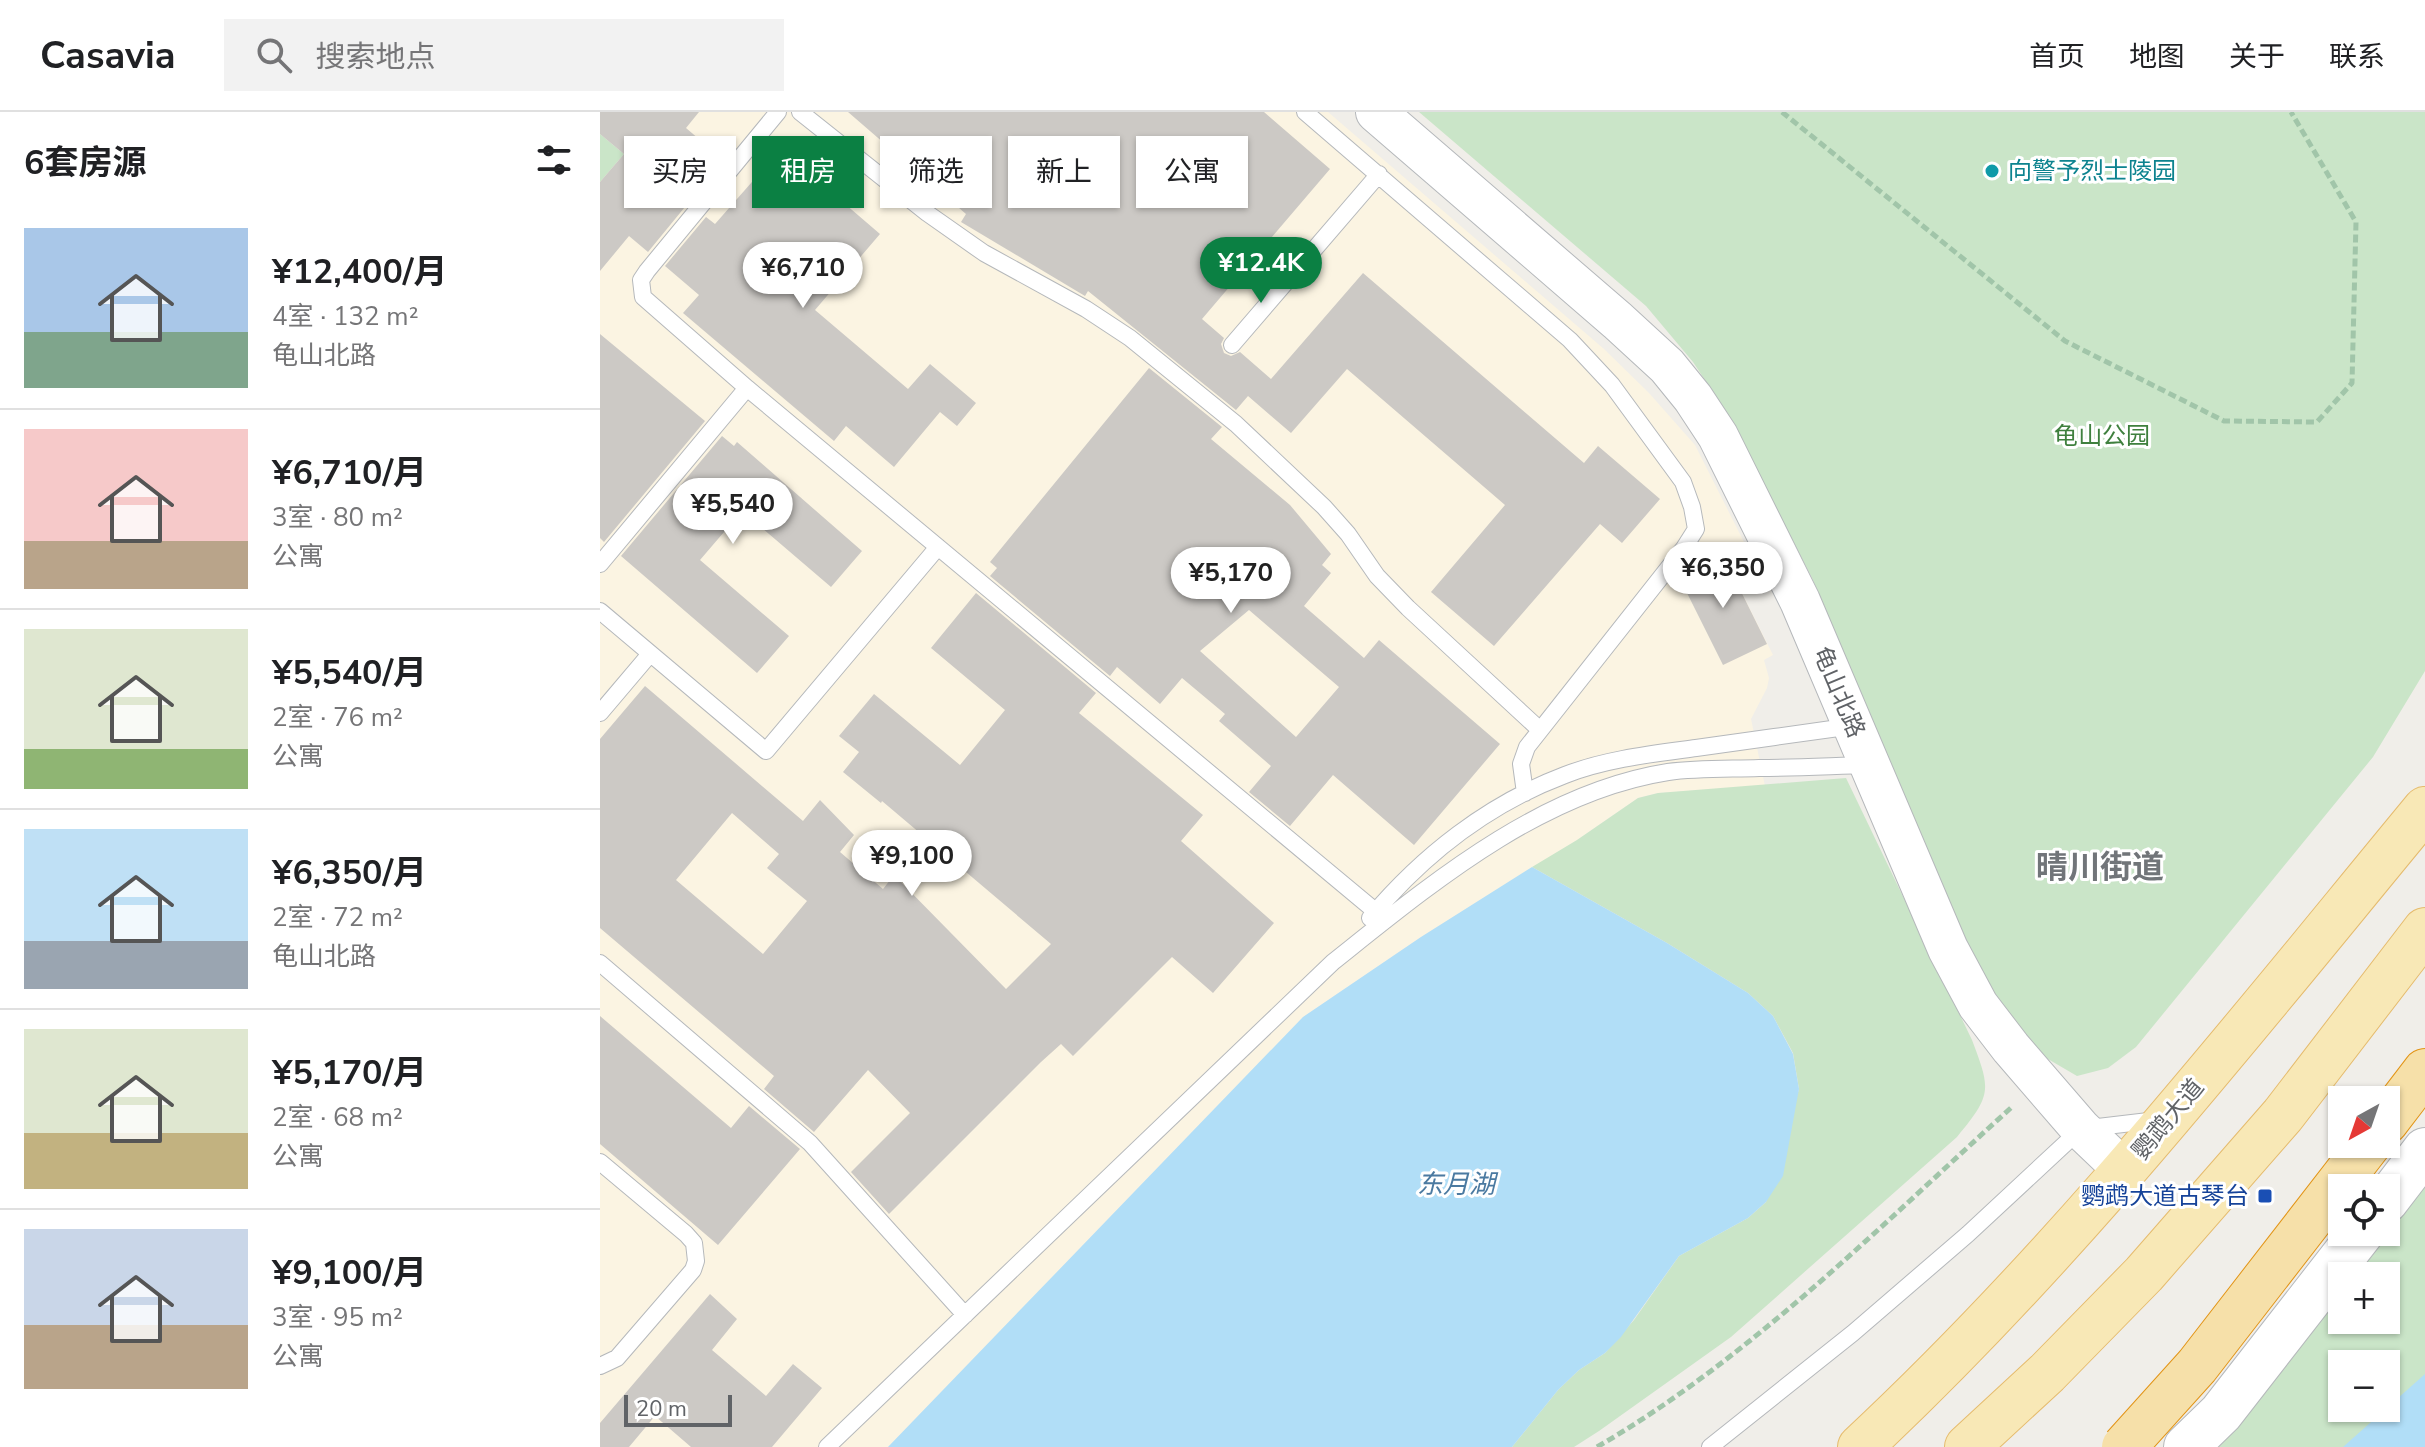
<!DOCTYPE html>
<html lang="zh">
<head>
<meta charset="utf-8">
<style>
  :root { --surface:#fff; --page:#f2f2f2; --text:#202124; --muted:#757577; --line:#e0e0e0; --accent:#0b8043 }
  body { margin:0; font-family:"Nunito Sans","Noto Sans SC",sans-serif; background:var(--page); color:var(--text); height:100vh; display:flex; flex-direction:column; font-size:30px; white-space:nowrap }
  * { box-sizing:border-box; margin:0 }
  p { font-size:26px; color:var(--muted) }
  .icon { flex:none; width:44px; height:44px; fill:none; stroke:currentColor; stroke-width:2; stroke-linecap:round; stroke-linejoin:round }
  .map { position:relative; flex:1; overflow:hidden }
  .panel { display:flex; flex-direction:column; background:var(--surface); width:600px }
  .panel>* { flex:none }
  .banner { position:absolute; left:24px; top:24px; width:760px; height:72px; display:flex; gap:16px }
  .needle { width:52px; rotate:220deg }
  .fabs { position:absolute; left:1728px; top:974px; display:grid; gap:16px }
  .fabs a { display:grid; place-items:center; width:72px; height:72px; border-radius:0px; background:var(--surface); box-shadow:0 2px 6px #0004; font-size:40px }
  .scale { position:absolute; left:24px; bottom:20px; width:108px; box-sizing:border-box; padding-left:8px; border:4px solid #606367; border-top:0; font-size:22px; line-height:28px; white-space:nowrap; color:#606367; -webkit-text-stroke:6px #fff; paint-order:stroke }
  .price { position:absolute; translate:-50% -68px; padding:0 18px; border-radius:28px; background:#fff; color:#222; font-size:26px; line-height:52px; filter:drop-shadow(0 2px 4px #0008) }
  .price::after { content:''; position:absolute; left:50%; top:48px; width:24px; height:18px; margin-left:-12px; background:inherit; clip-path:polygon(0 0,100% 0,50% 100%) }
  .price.active { background:var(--accent); color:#fff }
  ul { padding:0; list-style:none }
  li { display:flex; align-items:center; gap:24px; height:200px; padding:0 24px }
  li+li { border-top:2px solid var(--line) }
  li span { display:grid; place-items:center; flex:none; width:224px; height:160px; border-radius:0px; color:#555 }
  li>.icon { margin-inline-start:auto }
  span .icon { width:96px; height:96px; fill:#fffc; stroke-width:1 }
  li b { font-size:34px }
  h2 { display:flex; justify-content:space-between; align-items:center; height:96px; padding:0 24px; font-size:34px }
  .pill { padding:0 28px; border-radius:0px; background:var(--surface); box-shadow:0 2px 6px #0004; font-size:28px; line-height:72px }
  .pill.active { background:var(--accent); color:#fff }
  header { display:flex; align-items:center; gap:48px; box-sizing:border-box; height:112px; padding:0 40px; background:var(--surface); border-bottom:2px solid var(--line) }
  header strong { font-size:38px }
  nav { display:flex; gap:44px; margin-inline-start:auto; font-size:28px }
  .search { width:560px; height:72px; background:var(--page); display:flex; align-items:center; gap:20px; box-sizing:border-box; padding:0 28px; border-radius:0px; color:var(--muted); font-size:30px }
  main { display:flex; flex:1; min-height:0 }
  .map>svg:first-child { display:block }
</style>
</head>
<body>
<header>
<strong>Casavia</strong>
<div class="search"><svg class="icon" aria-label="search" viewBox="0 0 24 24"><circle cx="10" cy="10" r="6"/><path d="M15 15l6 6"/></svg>搜索地点</div>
<nav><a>首页</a><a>地图</a><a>关于</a><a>联系</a></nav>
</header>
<main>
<section class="panel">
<h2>6套房源<svg class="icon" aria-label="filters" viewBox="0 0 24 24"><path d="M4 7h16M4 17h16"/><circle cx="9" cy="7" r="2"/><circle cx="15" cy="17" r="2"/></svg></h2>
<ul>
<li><span style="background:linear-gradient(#a9c7e8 65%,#7fa58c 0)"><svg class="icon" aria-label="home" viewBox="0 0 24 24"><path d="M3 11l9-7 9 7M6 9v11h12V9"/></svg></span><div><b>¥12,400/月</b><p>4室 · 132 m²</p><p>龟山北路</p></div></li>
<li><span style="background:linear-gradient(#f6c9c9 70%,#b9a48a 0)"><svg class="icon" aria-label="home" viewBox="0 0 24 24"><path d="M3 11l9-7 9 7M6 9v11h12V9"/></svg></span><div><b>¥6,710/月</b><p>3室 · 80 m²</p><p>公寓</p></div></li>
<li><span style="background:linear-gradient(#dfe7d0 75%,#8fb573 0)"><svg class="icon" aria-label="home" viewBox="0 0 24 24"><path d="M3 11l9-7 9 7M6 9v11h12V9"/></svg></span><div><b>¥5,540/月</b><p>2室 · 76 m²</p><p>公寓</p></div></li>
<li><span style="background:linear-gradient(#bfe0f5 70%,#9aa5b1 0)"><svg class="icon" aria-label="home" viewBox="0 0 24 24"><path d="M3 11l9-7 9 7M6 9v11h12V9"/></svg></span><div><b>¥6,350/月</b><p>2室 · 72 m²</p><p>龟山北路</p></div></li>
<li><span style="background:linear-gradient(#dfe7d0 65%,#c2b280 0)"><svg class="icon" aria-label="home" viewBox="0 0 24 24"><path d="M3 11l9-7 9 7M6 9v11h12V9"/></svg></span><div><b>¥5,170/月</b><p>2室 · 68 m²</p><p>公寓</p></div></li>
<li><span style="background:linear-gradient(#c9d6e8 60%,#b9a48a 0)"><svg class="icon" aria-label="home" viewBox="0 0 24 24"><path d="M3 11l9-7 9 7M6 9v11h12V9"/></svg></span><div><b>¥9,100/月</b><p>3室 · 95 m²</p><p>公寓</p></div></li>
</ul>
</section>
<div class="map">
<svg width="1825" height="1335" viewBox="0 0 1825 1335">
  <rect width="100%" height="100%" fill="#f0eee9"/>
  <!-- commercial -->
  <path fill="#fbf4e2" d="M0,0H728L1004,237L1049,281L1095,333L1145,432L1123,443L1173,543L1164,548L1169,566L1167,576L1151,607L1165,674L1058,681L1038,686L977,728L821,825L703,905L288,1335H0V70L24,42L0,22Z"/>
  <!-- green -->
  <path fill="#cae5c8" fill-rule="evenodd" d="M819,0H1825V559L1773,645L1536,935L1508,956L1477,964L1424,933L1380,870L1212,466L1128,303L1093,250L1046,194Z
    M0,22L24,42L0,70Z
    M1246,666L1372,928C1391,978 1392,983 1357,1025L1131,1225L999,1319L974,1335H912L958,1278L979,1258L1005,1241L1034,1208L1079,1144L1148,1106L1166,1090L1199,977L1193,941L1173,904L1148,881L1067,831L932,755L977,728L1038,686L1058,681Z
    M1825,1059V1335H1607L1742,1167V1208H1786V1164H1744L1778,1120H1786V1110ZM1742,1252H1786V1296H1742Z"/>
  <!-- water -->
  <path fill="#b1def7" d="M932,755L1067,831L1148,881L1173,904L1193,942L1199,977L1183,1064L1166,1090L1148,1106L1079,1144L1021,1225L1005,1241L979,1258L958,1278L912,1335H288L703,905L821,825Z
    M1825,1262V1335H1743Z"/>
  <!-- building -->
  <path fill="#ccc9c5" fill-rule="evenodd" d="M0,0H99L86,16L106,33L71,74L89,90L48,140L29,124L0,159V70L24,42L0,22Z
    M248,0H664L730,57L602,207L624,226L621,232L624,241L631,244L640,240L671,267L763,161L984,351L998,334L1060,387L1022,431L1000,412L894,534L831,480L905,393L747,257L691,321L648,284L636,298L488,179L485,184L361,110L366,102Z
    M181,37L280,122L215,198L308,277L330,252L376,291L357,314L340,300L294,355L246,314L234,329L83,201L99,183L65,154L106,105L115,112Z
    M0,222L105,309L4,430L0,426Z
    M549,256L622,315L611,327L690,393L731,442L722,453L731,461L704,494L764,546L779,528L900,632L814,733L733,663L690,714L649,680L671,654L619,609L625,602L582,566L560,592L517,555L510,564L390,464L397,456L390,450ZM649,498L739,575L696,625L600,539Z
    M122,324L134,334L137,330L262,439L231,475L142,399L100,448L189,524L157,561L21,444Z
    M1123,443L1167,532L1123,553L1079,465Z
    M376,481L496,581L479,601L603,703L581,729L674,811L613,881L572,845L473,944L461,932L441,950L289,1102L251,1060L310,1001L268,958L214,1020L164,977L174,964L0,816V627L45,574L203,709L220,688L254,723L240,740L283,777L294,763L406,877L451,832L282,689L281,691L243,660L259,640L239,624L274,582L360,653L405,598L331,536ZM132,701L179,742L167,756L207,789L163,842L76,768Z
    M0,904L131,1016L149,994L200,1037L118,1133L0,1032Z
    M110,1182L137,1207L112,1238L166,1284L193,1252L222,1276L172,1335H91L55,1304L29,1335H0V1311Z"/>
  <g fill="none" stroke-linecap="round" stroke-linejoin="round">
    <!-- service casing -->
    <g stroke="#b5b8bb" stroke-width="18">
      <path id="service" d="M178,0L47,159L41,168L43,185L147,276L786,808
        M200,0L327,101L384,141L486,197L530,226L636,312L724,395L748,422L777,464L808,496L939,617
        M705,0L970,228L1012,273L1083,370L1092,395L1096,417L1084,436L927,635L921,652L925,681
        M632,233L779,62
        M0,452L147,276
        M0,499L166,639L338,435
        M0,601L50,542
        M770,806C822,744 888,692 965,663C1006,647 1052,642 1096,636C1148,629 1201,621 1253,614
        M0,851L210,1031L365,1203
        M0,1050L86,1122L94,1131L96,1149L93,1158L17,1246L0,1254
        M227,1335L733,850C831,772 940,680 1068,660C1097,656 1129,657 1159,656C1195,656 1231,654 1268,653
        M1110,1335L1253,1221L1368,1122L1481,1017L1557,1008"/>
    </g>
    <!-- tertiary casing -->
    <g stroke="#b5b8bb" stroke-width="42">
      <path id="tertiary" d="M776,0L1018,209L1067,254L1093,286L1118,324L1200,489L1348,837L1378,893L1411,936L1481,1017L1525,1059"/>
    </g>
    <!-- secondary casing -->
    <g stroke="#b5b8bb" stroke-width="46">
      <path id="secondary" d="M1786,1089L1825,1038
        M1586,1335L1621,1301L1762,1120"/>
    </g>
    <!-- primary casing -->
    <g stroke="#e5bb6d" stroke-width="46">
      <path id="primary" d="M1260,1335C1468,1141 1644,916 1825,697
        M1367,1335L1447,1261L1544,1162L1683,1003L1825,818"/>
    </g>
    <!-- trunk casing -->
    <g stroke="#e29416" stroke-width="46">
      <path id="trunk" d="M1786,1010L1825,959"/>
    </g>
    <!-- path -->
    <path stroke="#a1c5a9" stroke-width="5" stroke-dasharray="8 4" stroke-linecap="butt" d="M1182,0L1465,229L1624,309L1717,310L1752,271L1756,110L1691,0
      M997,1335C1152,1245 1281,1113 1413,994"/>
    <!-- service -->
    <use href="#service" stroke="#fff" stroke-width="16"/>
    <!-- tertiary -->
    <use href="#tertiary" stroke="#fff" stroke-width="40"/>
    <!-- secondary -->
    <use href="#secondary" stroke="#fff" stroke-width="44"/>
    <!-- primary -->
    <use href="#primary" stroke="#f8e8b6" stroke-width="44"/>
    <!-- trunk -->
    <use href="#trunk" stroke="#f6e0a9" stroke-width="44"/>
    <!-- trunk-bridge casing -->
    <g stroke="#e29416" stroke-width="46" stroke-linecap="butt">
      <path id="trunk-bridge" d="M1524,1335L1597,1254L1769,1032"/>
    </g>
    <!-- trunk-bridge -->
    <use href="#trunk-bridge" stroke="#f6e0a9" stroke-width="44"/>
  </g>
  <!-- markers -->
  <circle fill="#0f9aa8" stroke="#fff" stroke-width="3" cx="1392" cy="59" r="8"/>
  <rect fill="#1a4fb4" stroke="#fff" stroke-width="3" x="1657" y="1076" width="16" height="16" rx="4"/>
  <g text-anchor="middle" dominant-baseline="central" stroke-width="6" stroke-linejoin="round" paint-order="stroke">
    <!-- culture labels -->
    <g font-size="24" fill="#0d838f" stroke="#fff" text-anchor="start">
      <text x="1408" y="59">向警予烈士陵园</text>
    </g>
    <!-- park labels -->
    <g font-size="24" fill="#3f803e" stroke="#fff">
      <text x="1502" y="324">龟山公园</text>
    </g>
    <!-- street labels -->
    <g font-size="24" fill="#606367" stroke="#fff">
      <text transform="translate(1239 580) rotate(67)">龟山北路</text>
      <text transform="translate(1568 1007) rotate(-50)">鹦鹉大道</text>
    </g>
    <!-- transit labels -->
    <g font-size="24" fill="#164399" stroke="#fff" text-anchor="end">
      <text x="1649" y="1084">鹦鹉大道古琴台</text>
    </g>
    <!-- water labels -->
    <g font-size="26" font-style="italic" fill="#4b7aa1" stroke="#fff">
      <text x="856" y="1072">东月湖</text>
    </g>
    <!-- district labels -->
    <g font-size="32" font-weight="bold" fill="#717579" stroke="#fff">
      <text x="1500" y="755">晴川街道</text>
    </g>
  </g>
</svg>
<div class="fabs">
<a><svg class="needle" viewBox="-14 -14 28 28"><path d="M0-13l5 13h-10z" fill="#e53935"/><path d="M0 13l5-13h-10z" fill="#757577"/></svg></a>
<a><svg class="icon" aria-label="locate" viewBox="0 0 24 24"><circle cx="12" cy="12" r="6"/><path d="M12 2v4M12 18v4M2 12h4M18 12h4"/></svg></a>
<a>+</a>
<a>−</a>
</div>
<div class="scale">20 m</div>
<b class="price active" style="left:661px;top:193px">¥12.4K</b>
<b class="price" style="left:203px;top:198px">¥6,710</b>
<b class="price" style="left:133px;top:434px">¥5,540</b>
<b class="price" style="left:1123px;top:498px">¥6,350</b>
<b class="price" style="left:631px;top:503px">¥5,170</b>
<b class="price" style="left:312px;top:786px">¥9,100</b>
<div class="banner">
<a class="pill">买房</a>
<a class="pill active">租房</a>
<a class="pill">筛选</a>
<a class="pill">新上</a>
<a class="pill">公寓</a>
</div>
</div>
</main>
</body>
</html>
